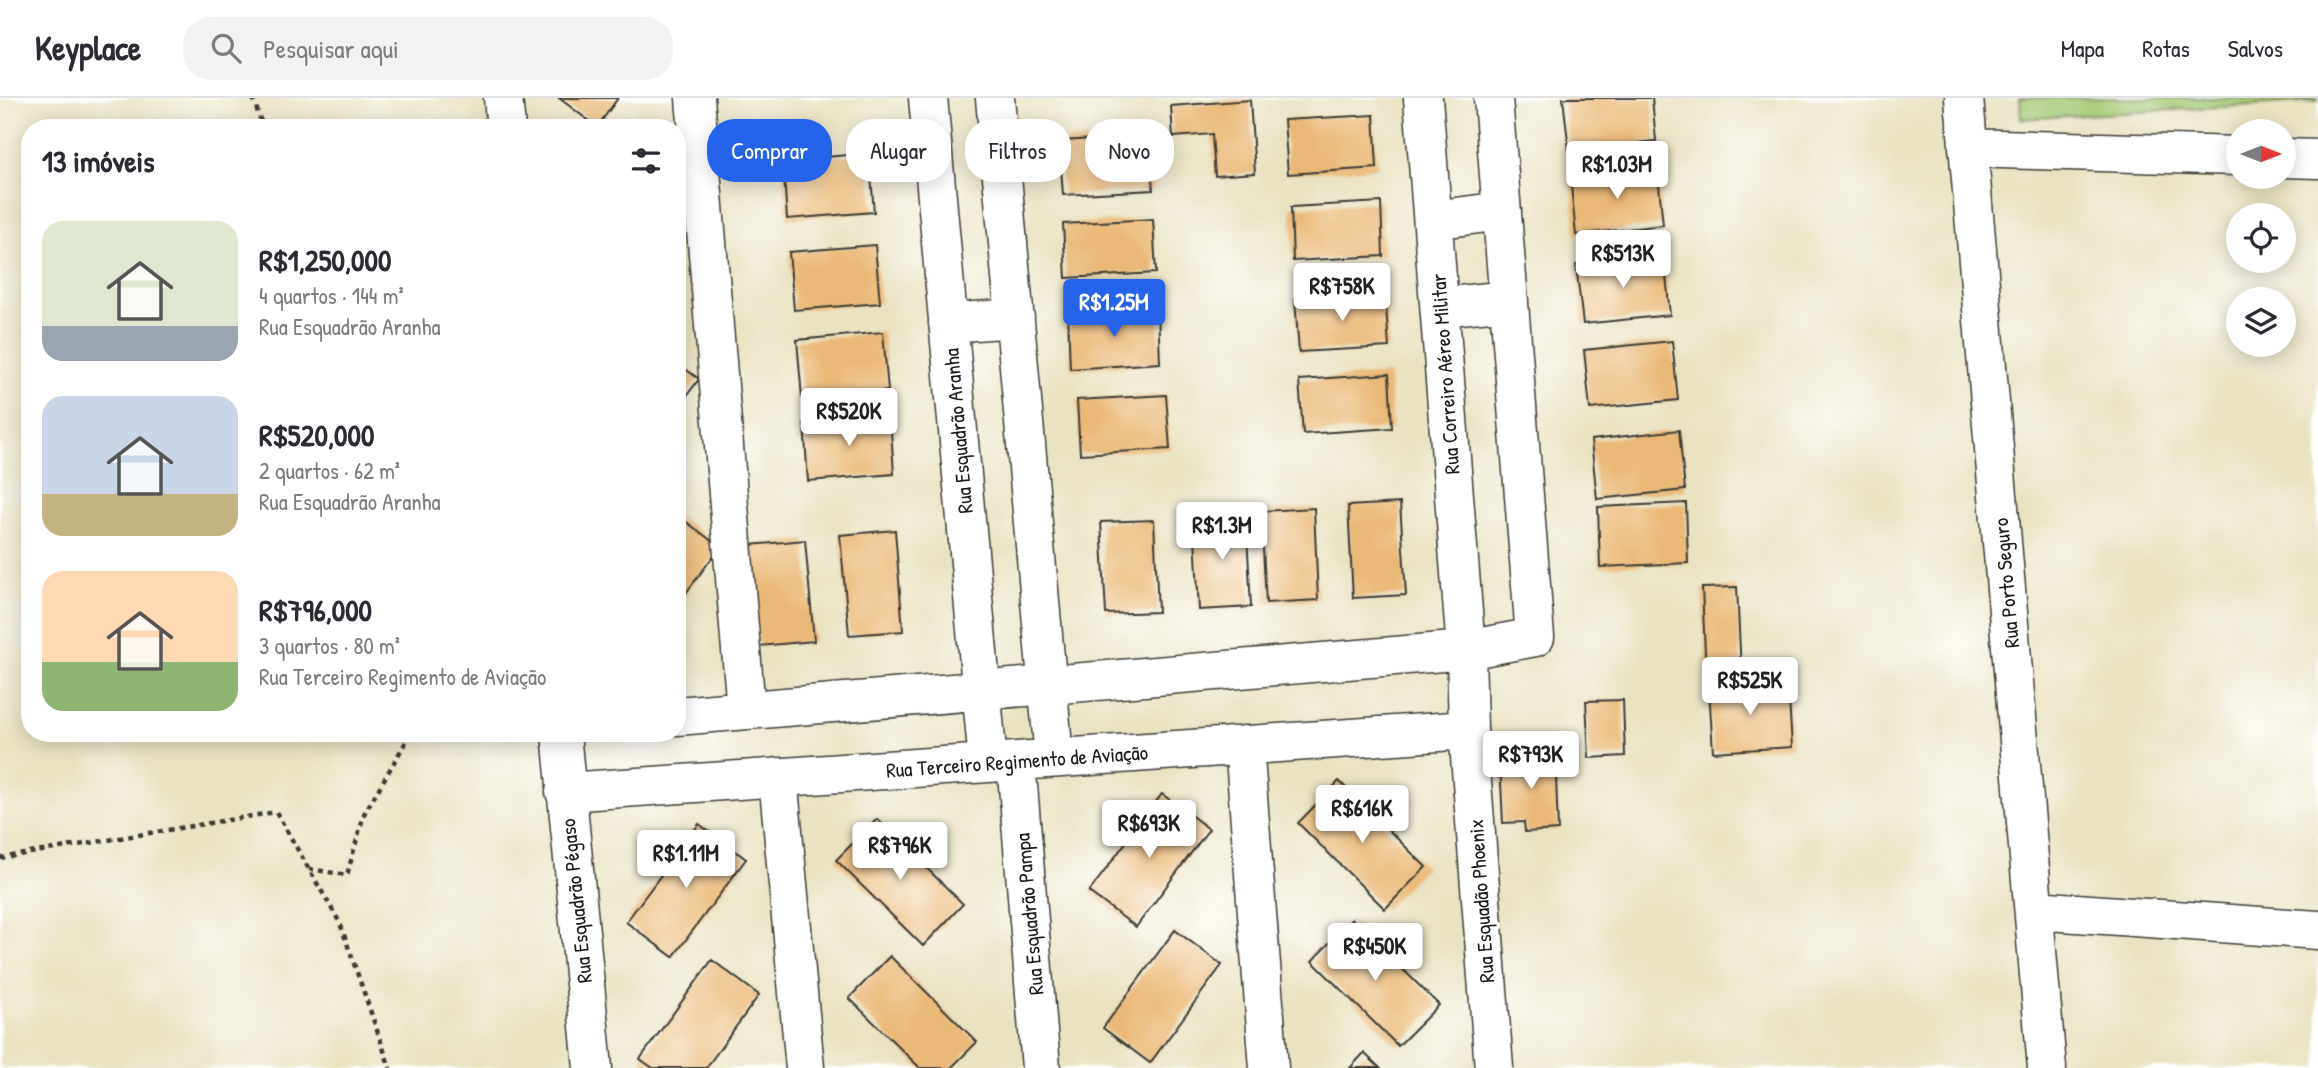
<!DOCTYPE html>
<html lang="pt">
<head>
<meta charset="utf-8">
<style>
  :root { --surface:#fff; --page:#f2f2f3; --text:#2b2b33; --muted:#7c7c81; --line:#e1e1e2; --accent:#2563eb }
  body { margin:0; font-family:"Patrick Hand",sans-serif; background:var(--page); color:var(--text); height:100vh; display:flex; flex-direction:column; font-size:26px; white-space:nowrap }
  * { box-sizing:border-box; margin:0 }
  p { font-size:23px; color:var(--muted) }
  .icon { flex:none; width:38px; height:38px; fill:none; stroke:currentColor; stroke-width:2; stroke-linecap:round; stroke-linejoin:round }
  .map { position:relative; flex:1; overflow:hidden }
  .details { position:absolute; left:21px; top:21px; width:665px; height:623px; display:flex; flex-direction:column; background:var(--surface); border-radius:28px; box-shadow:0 4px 18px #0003 }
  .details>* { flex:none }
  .hud { position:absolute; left:707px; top:21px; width:665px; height:63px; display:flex; gap:14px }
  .needle { width:46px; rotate:90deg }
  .tools { position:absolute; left:2226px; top:21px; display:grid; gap:14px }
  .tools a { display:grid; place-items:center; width:70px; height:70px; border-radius:50%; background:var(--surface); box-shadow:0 4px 18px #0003; font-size:35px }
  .price { position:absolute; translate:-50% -60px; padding:0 16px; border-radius:7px; background:#fff; color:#222; font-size:23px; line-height:46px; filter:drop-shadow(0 2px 4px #0008) }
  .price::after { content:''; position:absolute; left:50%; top:42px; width:21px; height:16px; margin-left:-10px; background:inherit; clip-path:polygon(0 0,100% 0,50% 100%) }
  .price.current { background:var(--accent); color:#fff }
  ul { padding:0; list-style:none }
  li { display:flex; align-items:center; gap:21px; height:175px; padding:0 21px }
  li span { display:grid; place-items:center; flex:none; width:196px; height:140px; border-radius:21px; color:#555 }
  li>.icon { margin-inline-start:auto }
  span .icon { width:84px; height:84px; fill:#fffc; stroke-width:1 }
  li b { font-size:30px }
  h2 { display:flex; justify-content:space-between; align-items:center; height:84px; padding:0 21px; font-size:30px }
  .chip { padding:0 24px; border-radius:28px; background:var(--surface); box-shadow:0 4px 18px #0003; font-size:24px; line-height:63px }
  .chip.current { background:var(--accent); color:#fff }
  header { display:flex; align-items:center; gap:42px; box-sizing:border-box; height:98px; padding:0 35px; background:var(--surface); border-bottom:2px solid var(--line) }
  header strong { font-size:33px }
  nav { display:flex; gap:38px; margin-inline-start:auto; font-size:24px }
  .search { width:490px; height:63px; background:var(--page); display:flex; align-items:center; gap:18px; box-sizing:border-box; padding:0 24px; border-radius:28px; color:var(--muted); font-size:26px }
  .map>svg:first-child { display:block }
</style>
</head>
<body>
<header>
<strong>Keyplace</strong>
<div class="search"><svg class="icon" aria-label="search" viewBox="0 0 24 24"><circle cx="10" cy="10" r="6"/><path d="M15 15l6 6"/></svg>Pesquisar aqui</div>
<nav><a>Mapa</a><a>Rotas</a><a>Salvos</a></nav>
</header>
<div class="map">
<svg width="2318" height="970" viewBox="0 0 2318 970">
  <rect width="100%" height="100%" fill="#fff"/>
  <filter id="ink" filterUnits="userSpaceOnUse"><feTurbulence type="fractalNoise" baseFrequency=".0143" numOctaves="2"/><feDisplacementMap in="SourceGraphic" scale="14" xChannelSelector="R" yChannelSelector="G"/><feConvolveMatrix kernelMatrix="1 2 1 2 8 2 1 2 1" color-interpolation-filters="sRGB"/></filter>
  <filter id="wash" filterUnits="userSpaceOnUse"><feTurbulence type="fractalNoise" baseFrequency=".00686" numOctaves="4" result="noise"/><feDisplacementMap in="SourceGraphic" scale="28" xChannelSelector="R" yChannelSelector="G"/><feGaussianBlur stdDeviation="1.57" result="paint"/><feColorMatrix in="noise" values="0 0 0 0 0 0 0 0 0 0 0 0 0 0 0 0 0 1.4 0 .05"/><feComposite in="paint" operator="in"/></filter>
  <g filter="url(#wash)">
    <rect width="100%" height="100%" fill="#eae3c2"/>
    <!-- green -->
    <path fill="#a4c872" stroke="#607247" stroke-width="2" d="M2020,0H2318V3L2021,21Z"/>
    <g id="blocks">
      <!-- building -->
      <path fill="#ebb977" d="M559,0H618L597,29Z
        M1563,0H1652L1656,43L1569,52Z
        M1250,2L1255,75L1215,78L1212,36L1173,39L1171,8Z
        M1374,17L1377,70L1288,76L1284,22Z
        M1149,38L1153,92L1063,97L1059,43Z
        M869,55L874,114L787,121L783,63Z
        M1657,68L1663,127L1576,137L1570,78Z
        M1381,104L1383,158L1293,163L1291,109Z
        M1153,121L1156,175L1066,180L1063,126Z
        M875,147L880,205L794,212L789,154Z
        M1664,158L1670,217L1583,226L1576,167Z
        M1385,195L1389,249L1299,254L1295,201Z
        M1158,212L1160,265L1070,271L1068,217Z
        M883,234L888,293L802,300L797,242Z
        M1672,243L1678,302L1590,311L1584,252Z
        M677,265L699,281L677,311Z
        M1389,276L1392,330L1303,336L1299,282Z
        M1166,297L1170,351L1080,356L1077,302Z
        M890,318L894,376L808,383L804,325Z
        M1679,332L1685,392L1597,401L1591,342Z
        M1400,405L1406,497L1353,500L1348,408Z
        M1686,405L1688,465L1600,469L1598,409Z
        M1314,410L1318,502L1266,505L1261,413Z
        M677,417L720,449L677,507Z
        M1246,417L1251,509L1199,512L1194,420Z
        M1154,422L1158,514L1106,516L1101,424Z
        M895,432L903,533L849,537L840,437Z
        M805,442L814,543L759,548L750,447Z
        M1737,489L1741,574L1706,576L1702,490Z
        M1788,585L1792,649L1713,654L1709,590Z
        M1623,602L1625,658L1589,660L1586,603Z
        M1555,653L1558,732L1525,734L1524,724L1503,725L1500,665L1518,664L1517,654Z
        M1339,683L1426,769L1385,811L1298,725Z
        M1162,696L1209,731L1136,829L1089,794Z
        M877,721L963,806L923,848L836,762Z
        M699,726L746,761L673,859L626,824Z
        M1352,821L1439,907L1398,948L1312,863Z
        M1175,832L1222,867L1150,965L1103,930Z
        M890,858L977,944L951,970H920L849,900Z
        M712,862L759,897L706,970H653L640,961Z
        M1364,955L1380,970H1350Z"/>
    </g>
  </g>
  <g filter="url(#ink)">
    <use href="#blocks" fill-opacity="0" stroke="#3b3a35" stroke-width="2"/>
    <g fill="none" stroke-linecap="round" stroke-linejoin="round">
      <!-- minor casing -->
      <g stroke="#3b3a35" stroke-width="41">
        <path id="minor" d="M503,0L506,30
          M695,0L746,612
          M928,0L988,665
          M995,0L1054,660
          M1423,0L1466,552L1468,632L1494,970
          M1964,0L2047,970
          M1968,50L2238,58
          M2284,60L2318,61
          M1433,122L1502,113
          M1440,209L1509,202
          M948,225L1015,220
          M677,618L1466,552L1535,539L1493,0
          M561,635L593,970
          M1244,647L1269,970
          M1016,663L1041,970
          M778,679L805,970
          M565,694L1468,632
          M2034,812L2318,832"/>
      </g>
      <!-- path -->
      <path stroke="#3b3a35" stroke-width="4.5" stroke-dasharray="5 5" stroke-linecap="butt" d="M253,0L263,30
        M0,760L276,714L340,825L390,970
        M309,771L347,777L364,716L411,635"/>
      <!-- minor -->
      <use href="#minor" stroke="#fff" stroke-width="38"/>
    </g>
  </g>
  <g text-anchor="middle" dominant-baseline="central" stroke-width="7" stroke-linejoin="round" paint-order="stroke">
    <!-- street labels -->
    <g font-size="21" fill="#1c1c1c" stroke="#fff">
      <text transform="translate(1445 276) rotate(-94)">Rua Correiro Aéreo Militar</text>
      <text transform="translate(958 333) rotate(-95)">Rua Esquadrão Aranha</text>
      <text transform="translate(2006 485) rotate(-95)">Rua Porto Seguro</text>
      <text transform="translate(1017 663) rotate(-4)">Rua Terceiro Regimento de Aviação</text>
      <text transform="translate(576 803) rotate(-96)">Rua Esquadrão Pégaso</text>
      <text transform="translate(1481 803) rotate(-94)">Rua Esquadão Phoenix</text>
      <text transform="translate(1029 816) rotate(-95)">Rua Esquadrão Pampa</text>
    </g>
  </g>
</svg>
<div class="tools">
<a><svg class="needle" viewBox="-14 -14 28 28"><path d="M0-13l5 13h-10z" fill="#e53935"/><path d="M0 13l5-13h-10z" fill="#7c7c81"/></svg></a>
<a><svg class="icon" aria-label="locate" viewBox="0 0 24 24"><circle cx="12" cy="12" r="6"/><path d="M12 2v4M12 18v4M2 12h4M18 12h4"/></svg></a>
<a><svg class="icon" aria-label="layers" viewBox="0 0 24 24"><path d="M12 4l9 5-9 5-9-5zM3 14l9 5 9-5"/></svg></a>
</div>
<b class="price" style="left:1617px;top:103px">R$1.03M</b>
<b class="price" style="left:1623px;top:192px">R$513K</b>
<b class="price" style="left:1342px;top:225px">R$758K</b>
<b class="price current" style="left:1114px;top:241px">R$1.25M</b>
<b class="price" style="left:849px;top:350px">R$520K</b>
<b class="price" style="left:1222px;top:464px">R$1.3M</b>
<b class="price" style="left:1750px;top:619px">R$525K</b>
<b class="price" style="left:1531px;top:693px">R$793K</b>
<b class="price" style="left:1362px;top:747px">R$616K</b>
<b class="price" style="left:1149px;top:762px">R$693K</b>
<b class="price" style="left:900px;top:784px">R$796K</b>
<b class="price" style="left:686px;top:792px">R$1.11M</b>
<b class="price" style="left:1375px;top:885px">R$450K</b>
<div class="hud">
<a class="chip current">Comprar</a>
<a class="chip">Alugar</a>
<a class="chip">Filtros</a>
<a class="chip">Novo</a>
</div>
<section class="details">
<h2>13 imóveis<svg class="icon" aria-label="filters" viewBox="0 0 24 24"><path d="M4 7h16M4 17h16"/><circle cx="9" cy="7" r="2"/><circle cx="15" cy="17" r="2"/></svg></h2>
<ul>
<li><span style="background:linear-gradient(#dfe7d0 75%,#9aa5b1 0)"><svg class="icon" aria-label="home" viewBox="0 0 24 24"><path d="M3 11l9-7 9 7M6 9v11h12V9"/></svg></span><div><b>R$1,250,000</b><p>4 quartos · 144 m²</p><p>Rua Esquadrão Aranha</p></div></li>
<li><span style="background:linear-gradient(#c9d6e8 70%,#c2b280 0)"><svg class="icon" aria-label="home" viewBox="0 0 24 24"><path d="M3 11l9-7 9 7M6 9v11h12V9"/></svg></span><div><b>R$520,000</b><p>2 quartos · 62 m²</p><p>Rua Esquadrão Aranha</p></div></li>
<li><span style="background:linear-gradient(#ffd9b3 65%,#8fb573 0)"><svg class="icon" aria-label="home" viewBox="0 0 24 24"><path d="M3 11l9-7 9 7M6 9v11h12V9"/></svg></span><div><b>R$796,000</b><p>3 quartos · 80 m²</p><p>Rua Terceiro Regimento de Aviação</p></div></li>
</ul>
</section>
</div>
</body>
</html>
